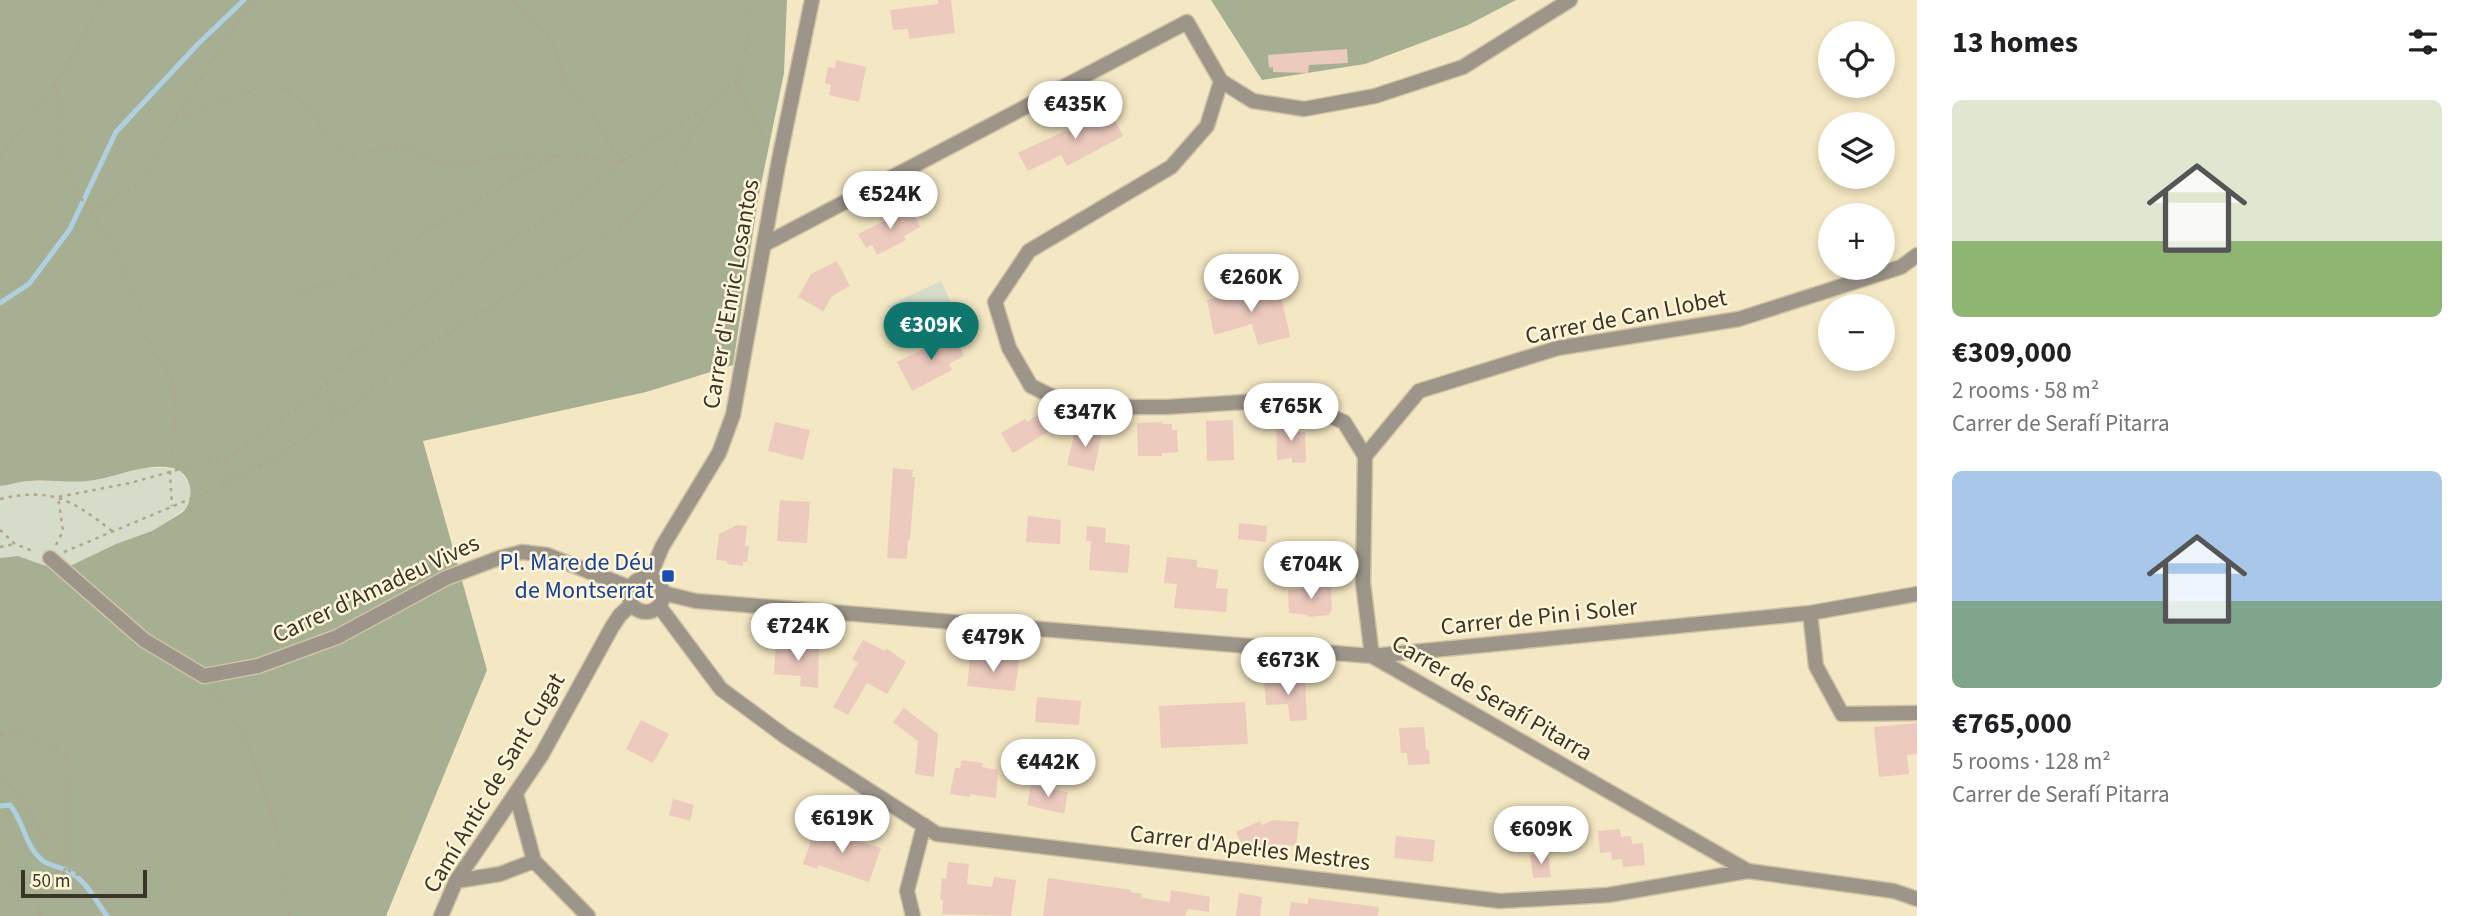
<!DOCTYPE html>
<html lang="en">
<head>
<meta charset="utf-8">
<style>
  :root { --surface:#fff; --page:#f2f2f2; --text:#202124; --muted:#757577; --accent:#0f766e }
  body { margin:0; font-family:"Source Sans 3",sans-serif; background:var(--page); color:var(--text); height:100vh; display:flex; flex-direction:column; font-size:26px; white-space:nowrap }
  * { box-sizing:border-box; margin:0 }
  p { font-size:23px; color:var(--muted) }
  .icon { flex:none; width:38px; height:38px; fill:none; stroke:currentColor; stroke-width:2; stroke-linecap:round; stroke-linejoin:round }
  .map { position:relative; flex:1; overflow:hidden }
  .panel { display:flex; flex-direction:column; background:var(--surface); width:560px }
  .panel>* { flex:none }
  .fabs { position:absolute; left:1818px; top:21px; display:grid; gap:14px }
  .fabs a { display:grid; place-items:center; width:77px; height:77px; border-radius:50%; background:var(--surface); box-shadow:0 4px 10px #0003; font-size:35px }
  .scale { position:absolute; left:21px; bottom:18px; width:126px; box-sizing:border-box; padding-left:7px; border:4px solid #3a3527; border-top:0; font-size:19px; line-height:24px; white-space:nowrap; color:#3a3527; -webkit-text-stroke:5px #fff5d8; paint-order:stroke }
  .price { position:absolute; translate:-50% -60px; padding:0 16px; border-radius:24px; background:#fff; color:#222; font-size:23px; line-height:46px; filter:drop-shadow(0 2px 4px #0008) }
  .price::after { content:''; position:absolute; left:50%; top:42px; width:21px; height:16px; margin-left:-10px; background:inherit; clip-path:polygon(0 0,100% 0,50% 100%) }
  .price.selected { background:var(--accent); color:#fff }
  ul { padding:0; list-style:none }
  li { display:grid; align-content:center; gap:14px; height:371px; padding:0 35px }
  li span { display:grid; place-items:center; height:217px; border-radius:10px; color:#555 }
  li>.icon { margin-inline-start:auto }
  span .icon { width:126px; height:126px; fill:#fffc; stroke-width:1 }
  li b { font-size:30px }
  h2 { display:flex; justify-content:space-between; align-items:center; height:84px; padding:0 35px; font-size:30px }
  main { display:flex; flex:1; min-height:0 }
  .map>svg:first-child { display:block }
</style>
</head>
<body>
<main>
<div class="map">
<svg width="1917" height="916" viewBox="0 0 1917 916">
  <rect width="100%" height="100%" fill="#f4e7c3"/>
  <!-- green -->
  <path fill="#d6dcca" d="M941,281L952,305L900,330L888,306Z
    M137,468H169L180,471L190,485L191,497L187,508L152,531L116,544L72,565L46,566L18,556L0,558V486L25,481H85Z"/>
  <!-- forest -->
  <path fill="#a6af92" d="M0,0H787L784,73L758,199L733,365L646,392L423,441L487,670L386,916H0V558L18,556L46,566L72,565L116,544L152,531L183,512C196,499 192,473 173,468C143,462 116,478 87,481C67,483 47,479 27,481C18,482 9,485 0,486Z
    M1211,0H1516L1466,26L1365,64L1262,80Z"/>
  <g fill="none" stroke-linecap="round" stroke-linejoin="round">
    <!-- stream -->
    <path stroke="#afd0e0" stroke-width="5" d="M0,303L29,284L70,229L116,132L198,44L244,0
      M0,806L10,805C24,822 25,847 43,861C50,866 61,867 68,871C87,881 95,900 107,916"/>
  </g>
  <!-- building -->
  <path fill="#eccabe" d="M938,0H951L955,33L909,39L908,29L893,30L890,10L938,4Z
    M1347,49L1348,63L1309,65L1308,73L1273,72V67L1269,68L1268,55Z
    M836,60L866,67L859,102L829,95L831,85L825,83L828,67L835,68Z
    M1108,106L1123,136L1067,166L1061,155L1028,171L1018,153L1073,127L1072,125Z
    M910,207L920,227L904,236L906,240L877,255L872,245L866,248L858,234L886,220L890,213H898Z
    M837,261L850,286L832,296L823,311L798,297L811,274Z
    M1264,287L1281,296L1290,337L1258,345L1252,324L1214,335L1207,300Z
    M954,334L964,356L949,364L952,370L912,391L897,362Z
    M1039,414L1049,431L1013,453L1001,433L1025,419L1027,422Z
    M1233,420L1234,460L1207,461L1206,421Z
    M775,422L810,430L803,460L768,451Z
    M1162,422V424H1172V430H1177L1178,452L1162,453V456H1138L1137,423Z
    M1296,423L1297,432H1305L1306,462L1292,463V458L1277,460L1276,424Z
    M1076,426L1102,432L1094,471L1067,465Z
    M893,468L913,470L912,477H915L910,540H908L907,559L887,558Z
    M780,500L810,502L807,543L777,541Z
    M1028,516L1061,520L1060,544L1026,542Z
    M1239,523L1267,526L1266,542L1238,539Z
    M737,525L747,526L745,546H749L747,562H743V566L727,564V561L716,560L719,534Z
    M1087,526L1106,528L1105,542L1130,545L1128,573L1089,570L1091,541H1086Z
    M1167,557L1197,560V567L1218,570L1216,588L1228,589L1226,612L1174,608L1177,584L1164,583Z
    M1331,585L1332,609L1329,615L1308,617V615L1289,613L1288,590L1303,589V587Z
    M863,640L885,651L886,648L906,662L887,694L867,683L848,715L833,707L858,663L852,659Z
    M776,643L819,646L818,688L800,686L801,676L774,674Z
    M987,656L1019,661L1015,691L967,686L970,658L987,661Z
    M1305,680L1307,720L1290,721L1288,704L1266,705L1264,682Z
    M1037,697L1081,701L1079,725L1035,722Z
    M1245,702L1248,744L1161,748L1159,706Z
    M904,708L938,734L934,777L915,774L918,741L893,722Z
    M641,720L669,734L653,763L626,749Z
    M1917,723V754L1907,755L1909,774L1879,777L1874,727Z
    M1424,727L1426,750H1429L1430,764L1408,765L1407,753H1401L1399,728Z
    M962,760L983,763L982,767L998,770L996,798L970,794V797L950,794L955,768H960Z
    M1031,785L1068,792L1064,814L1027,805Z
    M673,799L694,805L690,821L669,815Z
    M1273,820L1299,822L1296,846L1279,844L1265,851L1262,844L1245,852L1236,832L1260,821L1262,825Z
    M815,829L881,848L869,882L818,865L817,869L803,864Z
    M1620,829L1621,837L1631,836L1632,844L1643,843L1645,865L1623,867L1622,859L1612,860L1611,852L1600,853L1598,831Z
    M1396,836L1435,840L1433,862L1394,858Z
    M1548,853L1551,877L1533,878L1530,855Z
    M948,862L969,864L967,884L992,887L994,877L1016,880L1011,916L942,914L943,900L940,899L942,878L946,879Z
    M1048,878L1131,890V892L1142,894V898L1170,902L1171,890L1210,897L1209,912L1188,909L1185,916H1043Z
    M1239,893L1262,897L1260,916H1236Z
    M1308,898L1379,907L1378,916H1289L1291,902L1308,904Z"/>
  <g fill="none" stroke-linecap="round" stroke-linejoin="round">
    <!-- street casing -->
    <g stroke="#cfc3a4" stroke-width="17">
      <path id="street" d="M1221,81L1207,126L1171,167L1029,251L995,302L1009,348L1031,386L1074,407H1166L1245,402L1301,404L1344,422L1365,456L1363,583L1372,656L1748,871
        M765,244L1187,22L1221,81L1253,101L1304,109L1375,96L1463,67L1570,0
        M1365,456L1419,391L1558,348L1739,319L1901,267L1917,255
        M50,558L144,640L204,676L258,666L337,637L446,578L499,558L522,552L547,555L631,588
        M649,578L662,547L719,453L733,415L778,165L812,0
        M629 595a17 17 0 1 1 34 0a17 17 0 1 1-34 0Z
        M663,593L696,601L1372,656L1810,613L1917,594
        M659,606L721,689L786,737L937,834L1500,901L1608,895L1748,871L1894,891L1917,899
        M1810,613L1816,666L1842,714L1917,713
        M516,794L534,861L588,916
        M456,881L500,874L534,861
        M441,916L456,881L541,756L612,627L620,615L632,604
        M913,916L907,891L924,825"/>
    </g>
    <!-- path -->
    <path stroke="#b1a68a" stroke-width="2.5" stroke-dasharray="3.5 5" stroke-linecap="butt" d="M512,0L553,44L566,87L594,118L622,162
      M737,83L767,143
      M55,84L61,121V155L83,201L114,245L125,276L139,303L144,334L173,382L176,415L170,473L172,506
      M175,118L259,88L286,90L307,103L323,127L333,147L343,152L355,154L401,145L437,163L455,164L502,157L560,155L622,162
      M0,156L55,84L104,0
      M90,212L146,179L175,118L242,15L259,0
      M300,293L376,268L416,238L512,180L557,156
      M327,382L332,420
      M227,459L224,469L228,483
      M0,499C52,487 72,500 112,531
      M0,530L15,544L35,552
      M56,545L63,531L58,497L130,483L213,460L227,459L310,399L356,351L366,344L373,331L386,326L432,297L516,236L565,208L622,162L709,105
      M0,547L15,544
      M64,552L228,483L277,456L353,405L418,351L623,225L657,191L672,170L714,98L736,82L745,53L752,0
      M213,690L244,736L275,824L289,916
      M0,735L15,732L67,754L66,869
      M0,769L66,869L0,890
      M40,916L39,899L66,869L94,883L114,916"/>
    <!-- street -->
    <use href="#street" stroke="#9d958a" stroke-width="14"/>
  </g>
  <!-- markers -->
  <rect fill="#1a4fb4" stroke="#fff5d8" stroke-width="2.5" x="661" y="569" width="14" height="14" rx="3.5"/>
  <g text-anchor="middle" dominant-baseline="central" stroke-width="5" stroke-linejoin="round" paint-order="stroke">
    <!-- street labels -->
    <g font-size="24" fill="#3a3527" stroke="#fff5d8">
      <text transform="translate(731 294) rotate(-80)">Carrer d'Enric Losantos</text>
      <text transform="translate(1626 317) rotate(-11)">Carrer de Can Llobet</text>
      <text transform="translate(376 589) rotate(-25)">Carrer d'Amadeu Vives</text>
      <text transform="translate(1539 617) rotate(-6)">Carrer de Pin i Soler</text>
      <text transform="translate(1492 698) rotate(30)">Carrer de Serafí Pitarra</text>
      <text transform="translate(494 783) rotate(-59)">Camí Antic de Sant Cugat</text>
      <text transform="translate(1250 848) rotate(7)">Carrer d'Apel·les Mestres</text>
    </g>
    <!-- transit labels -->
    <g font-size="24" fill="#164399" stroke="#fff5d8" text-anchor="end">
      <text x="654" y="562">Pl. Mare de Déu<tspan x="654" dy="28">de Montserrat</tspan></text>
    </g>
  </g>
</svg>
<div class="fabs">
<a><svg class="icon" aria-label="locate" viewBox="0 0 24 24"><circle cx="12" cy="12" r="6"/><path d="M12 2v4M12 18v4M2 12h4M18 12h4"/></svg></a>
<a><svg class="icon" aria-label="layers" viewBox="0 0 24 24"><path d="M12 4l9 5-9 5-9-5zM3 14l9 5 9-5"/></svg></a>
<a>+</a>
<a>−</a>
</div>
<div class="scale">50 m</div>
<b class="price" style="left:1075px;top:141px">€435K</b>
<b class="price" style="left:890px;top:231px">€524K</b>
<b class="price" style="left:1251px;top:314px">€260K</b>
<b class="price selected" style="left:931px;top:362px">€309K</b>
<b class="price" style="left:1291px;top:443px">€765K</b>
<b class="price" style="left:1085px;top:449px">€347K</b>
<b class="price" style="left:1311px;top:601px">€704K</b>
<b class="price" style="left:798px;top:663px">€724K</b>
<b class="price" style="left:993px;top:674px">€479K</b>
<b class="price" style="left:1288px;top:697px">€673K</b>
<b class="price" style="left:1048px;top:799px">€442K</b>
<b class="price" style="left:842px;top:855px">€619K</b>
<b class="price" style="left:1541px;top:866px">€609K</b>
</div>
<section class="panel">
<h2>13 homes<svg class="icon" aria-label="filters" viewBox="0 0 24 24"><path d="M4 7h16M4 17h16"/><circle cx="9" cy="7" r="2"/><circle cx="15" cy="17" r="2"/></svg></h2>
<ul>
<li><span style="background:linear-gradient(#dfe7d0 65%,#8fb573 0)"><svg class="icon" aria-label="home" viewBox="0 0 24 24"><path d="M3 11l9-7 9 7M6 9v11h12V9"/></svg></span><div><b>€309,000</b><p>2 rooms · 58 m²</p><p>Carrer de Serafí Pitarra</p></div></li>
<li><span style="background:linear-gradient(#a9c7e8 60%,#7fa58c 0)"><svg class="icon" aria-label="home" viewBox="0 0 24 24"><path d="M3 11l9-7 9 7M6 9v11h12V9"/></svg></span><div><b>€765,000</b><p>5 rooms · 128 m²</p><p>Carrer de Serafí Pitarra</p></div></li>
</ul>
</section>
</main>
</body>
</html>
